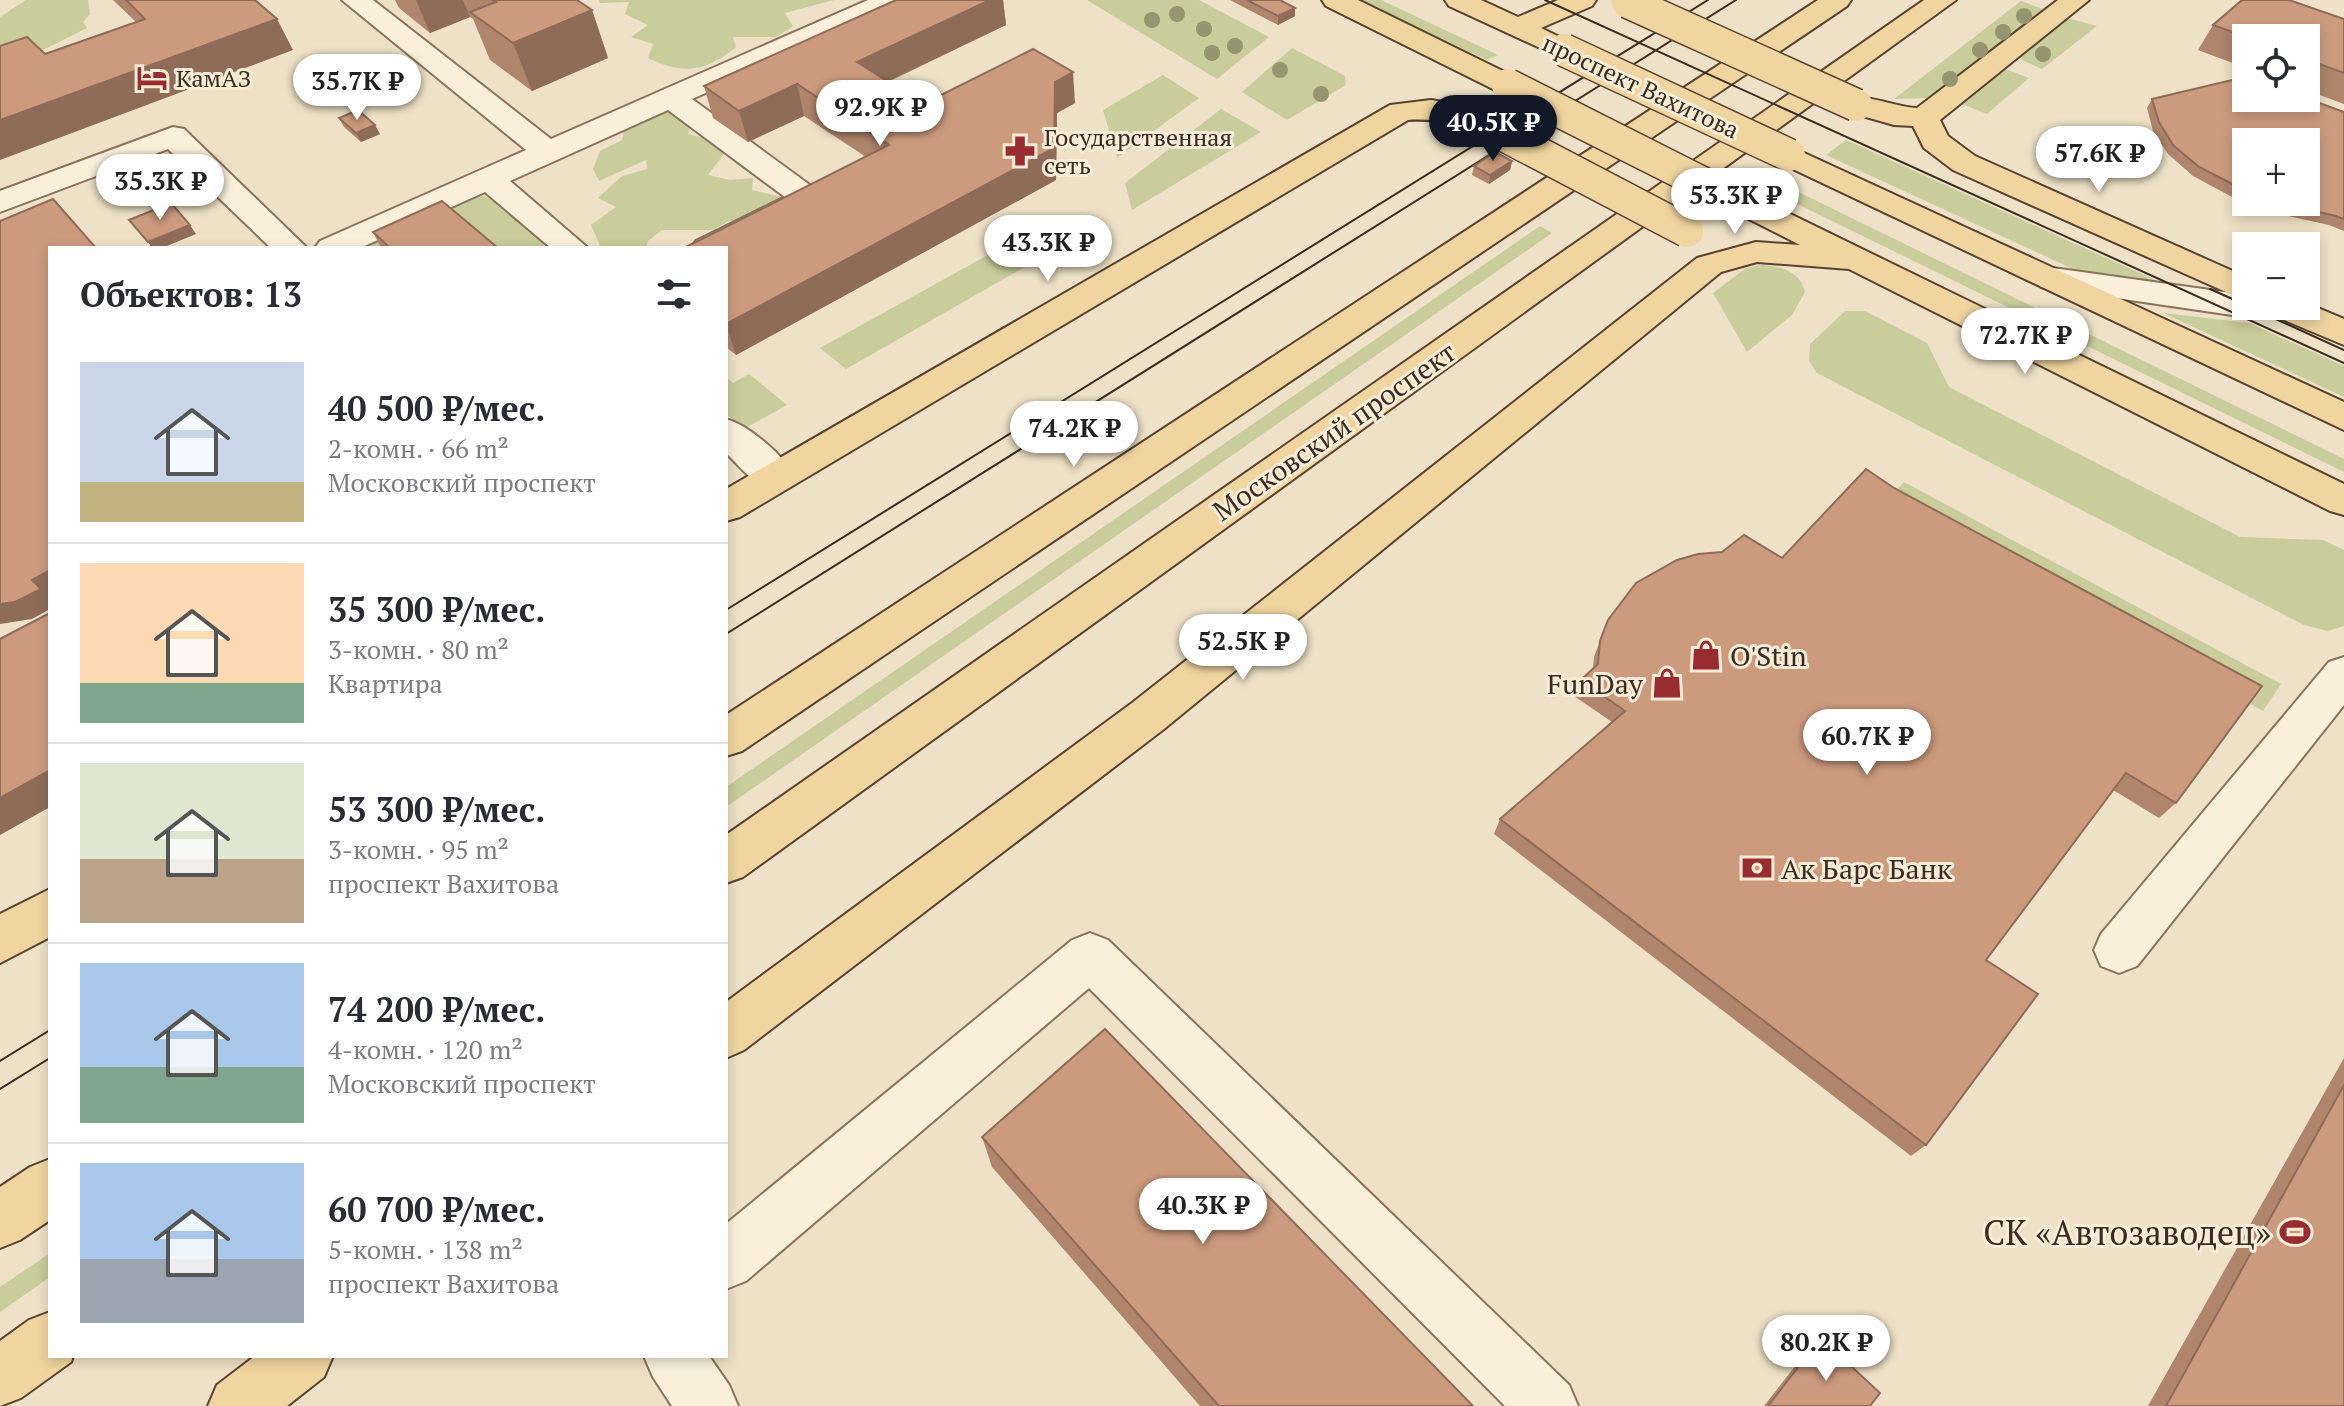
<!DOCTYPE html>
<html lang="ru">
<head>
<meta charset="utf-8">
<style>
  :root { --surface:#fff; --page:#f2f2f3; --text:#2b2b33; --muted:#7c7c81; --line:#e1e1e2; --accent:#111827 }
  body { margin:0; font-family:"PT Serif",serif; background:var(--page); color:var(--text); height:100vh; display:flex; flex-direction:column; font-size:30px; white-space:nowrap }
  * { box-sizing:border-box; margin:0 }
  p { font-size:26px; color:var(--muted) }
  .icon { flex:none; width:44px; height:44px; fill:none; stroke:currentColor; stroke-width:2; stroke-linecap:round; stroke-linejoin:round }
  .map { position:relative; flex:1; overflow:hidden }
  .details { position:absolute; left:48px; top:246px; width:680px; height:1112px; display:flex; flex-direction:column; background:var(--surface); border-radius:0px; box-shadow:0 4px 12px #0003 }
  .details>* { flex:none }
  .buttons { position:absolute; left:2232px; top:24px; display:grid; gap:16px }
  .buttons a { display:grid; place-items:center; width:88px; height:88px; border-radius:0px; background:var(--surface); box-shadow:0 4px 12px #0003; font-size:40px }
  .price { position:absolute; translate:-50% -68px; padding:0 18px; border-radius:28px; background:#fff; color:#222; font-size:26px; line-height:52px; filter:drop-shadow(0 2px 4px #0008) }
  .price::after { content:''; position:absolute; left:50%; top:48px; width:24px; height:18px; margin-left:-12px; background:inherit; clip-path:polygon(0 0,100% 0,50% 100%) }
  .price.current { background:var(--accent); color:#fff }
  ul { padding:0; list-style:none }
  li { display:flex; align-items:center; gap:24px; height:200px; padding:0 32px }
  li+li { border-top:2px solid var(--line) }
  li span { display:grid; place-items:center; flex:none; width:224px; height:160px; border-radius:0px; color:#555 }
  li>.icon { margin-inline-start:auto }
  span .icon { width:96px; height:96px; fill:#fffc; stroke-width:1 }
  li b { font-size:34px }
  h2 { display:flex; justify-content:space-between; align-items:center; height:96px; padding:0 32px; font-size:34px }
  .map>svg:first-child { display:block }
</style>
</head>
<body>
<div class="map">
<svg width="2344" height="1406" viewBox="0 0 2344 1406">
  <rect width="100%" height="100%" fill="#eee1c7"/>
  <!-- green -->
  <path fill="#c8cd9b" d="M26,0H88L90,14L83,22L87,28L45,49L0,57V17Z
    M599,0H834L785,13L793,26L777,37H733L736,47C707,72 682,75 648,58L653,44L631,37L648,25L625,14L629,2L600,3Z
    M1087,0H1199L1269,37L1217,79Z
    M1358,0H1381L1498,55L1487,60Z
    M2021,1L2046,10L1932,98L1894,99Z
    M2067,18L2097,26L2042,69L2022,60L2021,53Z
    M1292,48L1345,76L1346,85L1287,120L1242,92Z
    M1997,70H2008L2029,78L1987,114L1957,102Z
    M1163,75L1199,98L1117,158L1103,110Z
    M668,107L671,115L691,125L688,134L720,142L726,151L708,175L730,180L753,178L752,190L782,197L746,221H729L713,230H662L648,241L646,248H601L591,225L616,207L598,198L622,176L647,169L646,160L599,181L593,169L600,151L622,140L626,123Z
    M1221,109L1261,132L1132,210L1125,183Z
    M1846,140L2177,290L2084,274L1826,155Z
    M1780,183L2344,459V472L1769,190Z
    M479,195L490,198L550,248H353L466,196Z
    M1540,226L1552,233L726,807V787Z
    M1004,246L1030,264L846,369L820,348Z
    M1762,265C1780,266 1801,272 1805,292L1792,315L1747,352L1713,293L1746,268Z
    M1845,311H1865L1927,343L1949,387L2240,537L2323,540L2344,550V626L2328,631L2304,625L1817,373L1809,361L1810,344Z
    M2163,313L2249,323L2344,366V397Z
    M749,374L787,405L744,429L726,414V377L733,383Z
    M1904,482L2281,684L2263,711L1884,504Z
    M50,1253V1277L0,1312V1287Z"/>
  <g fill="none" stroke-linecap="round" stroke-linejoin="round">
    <!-- minor casing -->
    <g stroke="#8a735c" stroke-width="4">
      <path id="minor" d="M342,0H373L551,139L868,0H905L901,6L692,99L818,191L823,198L818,205L726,252V248H691L696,241L785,197L668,110L510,181L588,248H551L485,192L360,248H315L320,241L526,150Z
        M173,127L184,129L307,248H271L168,149L0,212V191Z
        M2053,268L2246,295V306H2263L2258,314L2246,317L2041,287L2036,279L2041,271Z
        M726,419C750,426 783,455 795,477L790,487C760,496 746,472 726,453Z
        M2344,657V705L2137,966L2119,973L2101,966L2094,950L2101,934L2329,662Z
        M1090,933L1108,940L1569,1385L1578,1406H1505L1089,988L746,1281L726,1289V1224L1072,940Z
        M644,1356H709L729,1385L738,1406H672L653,1377Z"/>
    </g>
    <!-- major casing -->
    <g stroke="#584230" stroke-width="4">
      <path id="major" d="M1322,0H1358L1519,79L1523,85L1519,91L1508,94L1497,91L1326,6Z
        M1445,0H1481L1518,17L1558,0H1596L1592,6L1541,28L1574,44L1578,50L1574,56L1564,59L1449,6Z
        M1818,0H1851L1847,6L742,751L726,756V715Z
        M1924,0H1956L743,877L726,883V835Z
        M2058,0H2089L1940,120L1948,136L1975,156L2246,277V301L1953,170L1924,148L1913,126L1894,125L1845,111L1841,105L1845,99C1867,93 1894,107 1917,108Z
        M1431,100L1473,107L1477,113L1473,119C1452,124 1429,118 1408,120L740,517L726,521V489L1390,105Z
        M1789,146L2344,402V430L1778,162L1773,155L1778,148Z
        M1732,188L1743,191L2344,484V515L2330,511L1849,269L1757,262L1721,272L1164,729L744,1050L726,1058V1002L1132,703L1697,258L1756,242L1800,245L1721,205L1716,198L1721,191Z
        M2306,303L2344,319V345L2270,314L2265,306H2306Z
        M50,889V937L0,963V914Z
        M50,1159V1220L20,1240L0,1248V1187L30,1167Z
        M50,1312V1356H73L71,1362L21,1398L0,1406V1341L29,1320Z
        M255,1356H333L324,1377L287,1406H208L217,1385Z"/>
    </g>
    <!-- minor -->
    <use href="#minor" fill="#f9efdb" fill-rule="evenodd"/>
    <!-- major -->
    <use href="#major" fill="#f0d5a0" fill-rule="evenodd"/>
    <!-- tram -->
    <path stroke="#3a2c20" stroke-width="2" d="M1545,0L2344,363
      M2210,289L2246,305
      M2247,306L2344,350
      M726,610L1708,0
      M726,634L1736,0
      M0,1061L50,1030
      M0,1089L50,1058"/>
    <!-- major-bridge casing -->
    <g stroke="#584230" stroke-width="35" stroke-linecap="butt">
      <path id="major-bridge" d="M1628,2L1856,105
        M1564,50L1789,155
        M1508,85L1732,198
        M1462,113L1687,231"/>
    </g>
    <!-- major-bridge -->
    <use href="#major-bridge" stroke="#f0d5a0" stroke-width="32"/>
  </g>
  <!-- trees -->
  <g fill="#95956f">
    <circle cx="1177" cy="14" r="8"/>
    <circle cx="2024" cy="16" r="8"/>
    <circle cx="1152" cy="20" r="8"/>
    <circle cx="1204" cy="29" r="8"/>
    <circle cx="2003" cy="32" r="8"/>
    <circle cx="1235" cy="46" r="8"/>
    <circle cx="1980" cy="50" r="8"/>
    <circle cx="1212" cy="53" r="8"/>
    <circle cx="2043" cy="54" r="8"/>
    <circle cx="1280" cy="70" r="8"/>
    <circle cx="1950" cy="79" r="8"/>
    <circle cx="1321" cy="94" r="8"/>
  </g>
  <!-- wall -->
  <path fill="#af856c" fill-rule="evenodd" d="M113,0H255L293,50L45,54L136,22Z
    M395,0H577L592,10L608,58L532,91L490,60L473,19L470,17L430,33L399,8Z
    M896,0H1003L1006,25L888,82L923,104L1075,103L1057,113L1056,180L736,355L726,347V248L866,157L804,116L748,142L713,118L704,86Z
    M1230,0H1280L1295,16L1278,25Z
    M2344,19V104L2306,90V38H2246V68L2198,50L2213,25Z
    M2246,98L2344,112V231L2329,225L2274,213L2232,197L2193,176L2168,154L2153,131L2147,108L2152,99ZM2246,142L2306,202H2246Z
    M339,118L380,134L361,142L344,127Z
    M1512,161L1510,170L1489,184L1472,175L1474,166Z
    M373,232L498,248H381Z
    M1744,535L2176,803L2159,818L2113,790L1986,960L1926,1145L1911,1156L1494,834L1500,819L1612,722L1574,696L1581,680L1593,669L1594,657L1608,620L1722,552Z
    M2344,1058V1406H2148Z
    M982,1137L1473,1406H1200L992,1167Z
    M1821,1338L1870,1406H1764L1814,1342Z"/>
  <!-- shaded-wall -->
  <path fill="#8f6c58" d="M416,0H463L470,17L430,33Z
    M990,0H1003L1006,25L863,93L857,62Z
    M1295,8V16L1278,25V16Z
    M592,10L608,58L532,91L513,43Z
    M277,19L293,50L0,160V120Z
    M1073,72L1075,103L1057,113L1056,180L736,355L726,324L1055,82Z
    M797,84L804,116L748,142L739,111Z
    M375,125L380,134L361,142L356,133Z
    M1512,161L1510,170L1489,184L1490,175Z
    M190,225L196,234L162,248H152L148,242Z
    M50,570V595L48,596L50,598V609L32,619L0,624V604L32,580Z
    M50,770V807L0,835V798Z"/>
  <!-- building -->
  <path fill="#cc9b7e" stroke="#8f6c58" stroke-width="2" d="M126,0H255L277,19L0,120V46L27,37L45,54L145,19Z
    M493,0H577L592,10L513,43L470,12L496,2Z
    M896,0H990L857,62L923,104L1033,49L1073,72L1055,82L1054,148L726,324V248H684L889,145L797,84L739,111L704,86Z
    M1247,0H1280L1295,8L1278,16Z
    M2242,0H2289L2344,19V73L2306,59V38H2249L2213,25Z
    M2232,80L2246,85V98H2306L2344,112V219L2336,216L2274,202H2306V142H2246V191L2199,167L2173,145L2159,122L2152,99Z
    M358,110L375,125L356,133L339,118Z
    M1495,152L1512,161L1490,175L1474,166Z
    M53,199L96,248H50V570L32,580L41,589L15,602L0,604V221Z
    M442,201L498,248H390L373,232Z
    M171,203L190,225L148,242L129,220Z
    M1866,469L1894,488L2262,686L2176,803L2126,773L1986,960L2038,994L1926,1145L1500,819L1625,711L1581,680L1598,664L1600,641L1608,620L1636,583L1677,560L1698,554L1722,552L1744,535L1782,558Z
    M50,613V770L0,798V639Z
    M1105,1029L1473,1406H1219L982,1137Z
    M2344,1085V1406H2166Z
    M1821,1338L1880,1393L1870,1406H1768Z"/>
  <!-- icons -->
  <defs>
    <g id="hotel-bare" transform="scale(2.4)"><path d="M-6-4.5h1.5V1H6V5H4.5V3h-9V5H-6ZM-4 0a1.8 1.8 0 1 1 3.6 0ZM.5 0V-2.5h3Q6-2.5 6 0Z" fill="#982d31" stroke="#f6ecd7" stroke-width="2.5" paint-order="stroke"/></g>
    <g id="pharmacy-bare" transform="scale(2.4)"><path d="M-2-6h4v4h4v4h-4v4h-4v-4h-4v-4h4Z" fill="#982d31" stroke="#f6ecd7" stroke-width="2.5" paint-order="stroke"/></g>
    <g id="shop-bare" transform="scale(2.4)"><path d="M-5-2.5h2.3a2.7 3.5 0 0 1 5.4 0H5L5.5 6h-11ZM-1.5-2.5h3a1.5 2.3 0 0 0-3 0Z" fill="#982d31" stroke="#f6ecd7" stroke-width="2.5" paint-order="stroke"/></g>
    <g id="bank-bare" transform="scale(2.4)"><path d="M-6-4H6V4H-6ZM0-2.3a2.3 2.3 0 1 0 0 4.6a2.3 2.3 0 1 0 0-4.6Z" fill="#982d31" stroke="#f6ecd7" stroke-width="2.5" paint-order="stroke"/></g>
    <g id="stadium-bare" transform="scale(2.4)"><path d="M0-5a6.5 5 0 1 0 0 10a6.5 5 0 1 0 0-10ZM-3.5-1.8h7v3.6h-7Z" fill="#982d31" stroke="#f6ecd7" stroke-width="2.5" paint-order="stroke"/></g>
  </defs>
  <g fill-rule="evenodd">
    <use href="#hotel-bare" x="152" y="78"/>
    <use href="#pharmacy-bare" x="1020" y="151"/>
    <use href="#shop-bare" x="1706" y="655"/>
    <use href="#shop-bare" x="1667" y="683"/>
    <use href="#bank-bare" x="1757" y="868"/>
    <use href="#stadium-bare" x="2295" y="1232"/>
  </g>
  <g text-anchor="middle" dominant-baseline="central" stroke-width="6" stroke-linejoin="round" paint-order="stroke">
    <!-- far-poi labels -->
    <g font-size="24" fill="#3a2c20" stroke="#f6ecd7" text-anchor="start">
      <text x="176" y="78">КамАЗ</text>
      <text x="1044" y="137">Государственная<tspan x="1044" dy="28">сеть</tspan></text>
    </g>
    <!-- far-street labels -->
    <g font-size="24" fill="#3a2c20" stroke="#f6ecd7">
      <text transform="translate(1641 86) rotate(25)">проспект Вахитова</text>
    </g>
    <!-- street labels -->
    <g font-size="28" fill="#3a2c20" stroke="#f6ecd7">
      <text transform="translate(1334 431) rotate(-35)">Московский проспект</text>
    </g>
    <!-- poi labels -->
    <g font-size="28" fill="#3a2c20" stroke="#f6ecd7" text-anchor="start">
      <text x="1730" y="655">O'Stin</text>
      <text x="1643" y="683" text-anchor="end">FunDay</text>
      <text x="1781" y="868">Ак Барс Банк</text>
    </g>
    <!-- near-poi labels -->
    <g font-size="34" fill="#3a2c20" stroke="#f6ecd7" text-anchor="end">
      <text x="2271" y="1232">СК «Автозаводец»</text>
    </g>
  </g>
</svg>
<div class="buttons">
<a><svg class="icon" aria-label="locate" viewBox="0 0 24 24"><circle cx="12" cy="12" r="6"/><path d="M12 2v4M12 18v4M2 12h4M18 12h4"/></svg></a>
<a>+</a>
<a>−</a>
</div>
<b class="price" style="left:357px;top:122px">35.7K ₽</b>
<b class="price" style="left:880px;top:148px">92.9K ₽</b>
<b class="price current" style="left:1493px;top:163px">40.5K ₽</b>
<b class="price" style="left:2099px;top:194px">57.6K ₽</b>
<b class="price" style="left:160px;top:222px">35.3K ₽</b>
<b class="price" style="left:1735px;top:236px">53.3K ₽</b>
<b class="price" style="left:1048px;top:283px">43.3K ₽</b>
<b class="price" style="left:2025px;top:376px">72.7K ₽</b>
<b class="price" style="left:1074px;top:469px">74.2K ₽</b>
<b class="price" style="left:1243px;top:682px">52.5K ₽</b>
<b class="price" style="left:1867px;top:777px">60.7K ₽</b>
<b class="price" style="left:1203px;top:1246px">40.3K ₽</b>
<b class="price" style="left:1826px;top:1383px">80.2K ₽</b>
<section class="details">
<h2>Объектов: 13<svg class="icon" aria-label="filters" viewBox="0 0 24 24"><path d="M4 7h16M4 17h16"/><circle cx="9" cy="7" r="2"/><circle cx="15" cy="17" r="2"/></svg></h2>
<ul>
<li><span style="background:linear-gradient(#c9d6e8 75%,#c2b280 0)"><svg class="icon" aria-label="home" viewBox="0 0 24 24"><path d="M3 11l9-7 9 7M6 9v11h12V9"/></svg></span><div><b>40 500 ₽/мес.</b><p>2-комн. · 66 m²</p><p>Московский проспект</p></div></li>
<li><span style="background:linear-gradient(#ffd9b3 75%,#7fa58c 0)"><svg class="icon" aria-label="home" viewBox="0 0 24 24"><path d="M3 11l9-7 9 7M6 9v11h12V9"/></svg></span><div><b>35 300 ₽/мес.</b><p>3-комн. · 80 m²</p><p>Квартира</p></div></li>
<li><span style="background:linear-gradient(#dfe7d0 60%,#b9a48a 0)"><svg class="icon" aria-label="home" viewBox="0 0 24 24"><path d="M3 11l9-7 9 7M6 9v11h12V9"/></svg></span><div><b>53 300 ₽/мес.</b><p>3-комн. · 95 m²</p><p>проспект Вахитова</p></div></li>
<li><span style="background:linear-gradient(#a9c7e8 65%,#7fa58c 0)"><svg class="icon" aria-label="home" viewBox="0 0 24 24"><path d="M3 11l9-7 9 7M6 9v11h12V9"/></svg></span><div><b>74 200 ₽/мес.</b><p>4-комн. · 120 m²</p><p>Московский проспект</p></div></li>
<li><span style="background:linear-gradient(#a9c7e8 60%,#9aa5b1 0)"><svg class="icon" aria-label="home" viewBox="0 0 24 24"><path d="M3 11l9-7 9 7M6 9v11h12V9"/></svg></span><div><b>60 700 ₽/мес.</b><p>5-комн. · 138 m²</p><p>проспект Вахитова</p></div></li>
</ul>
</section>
</div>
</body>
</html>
